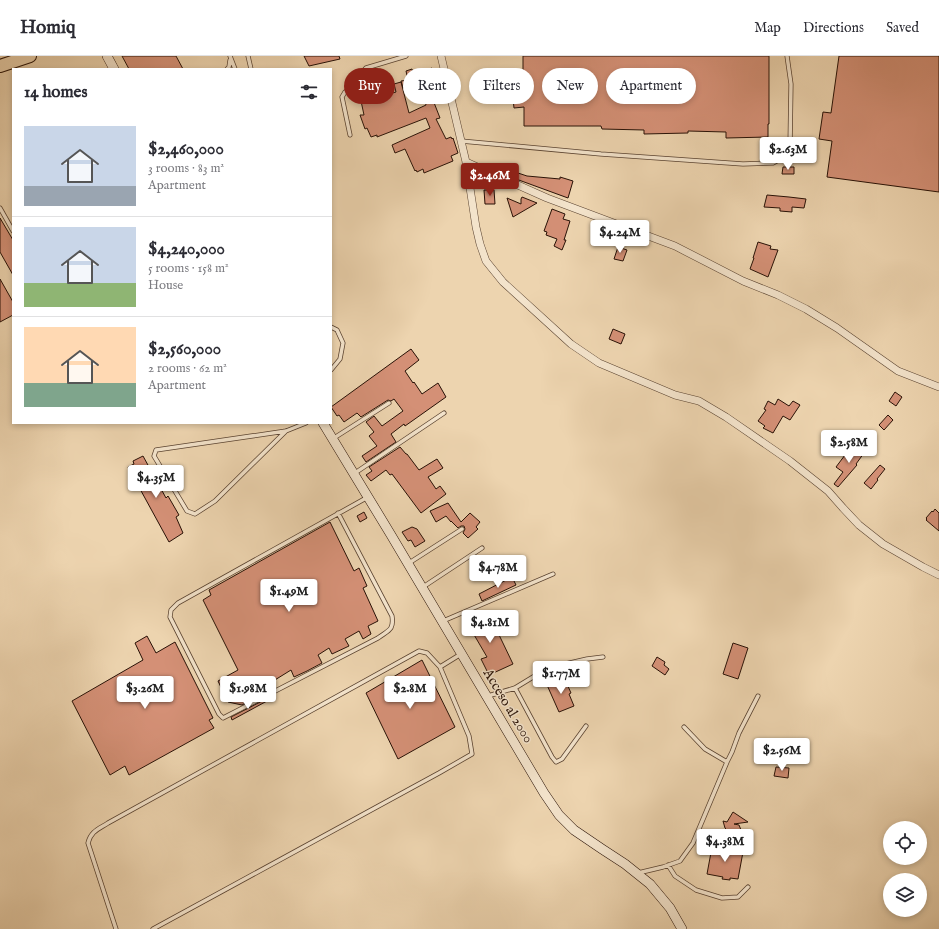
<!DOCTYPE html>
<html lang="en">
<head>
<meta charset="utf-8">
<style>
  :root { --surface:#fff; --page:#f2f2f3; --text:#2b2b33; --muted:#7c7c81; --line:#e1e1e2; --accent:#8f2418 }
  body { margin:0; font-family:"IM FELL English",serif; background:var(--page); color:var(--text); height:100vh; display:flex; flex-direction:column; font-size:15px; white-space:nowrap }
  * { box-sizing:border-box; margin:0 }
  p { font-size:13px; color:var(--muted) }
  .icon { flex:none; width:22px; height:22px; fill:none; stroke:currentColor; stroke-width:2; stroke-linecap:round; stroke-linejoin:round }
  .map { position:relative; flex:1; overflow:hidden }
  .details { position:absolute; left:12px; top:12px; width:320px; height:356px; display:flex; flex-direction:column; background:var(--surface); border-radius:0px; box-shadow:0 2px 6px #0003 }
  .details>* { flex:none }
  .guide { position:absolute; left:344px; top:12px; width:380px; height:36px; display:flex; gap:8px }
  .fabs { position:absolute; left:883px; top:765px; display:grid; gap:8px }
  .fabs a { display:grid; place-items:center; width:44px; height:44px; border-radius:50%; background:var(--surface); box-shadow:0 2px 6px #0003; font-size:20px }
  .price { position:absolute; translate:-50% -34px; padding:0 9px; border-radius:4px; background:#fff; color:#222; font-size:13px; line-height:26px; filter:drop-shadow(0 1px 2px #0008) }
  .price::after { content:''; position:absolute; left:50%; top:24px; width:12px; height:9px; margin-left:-6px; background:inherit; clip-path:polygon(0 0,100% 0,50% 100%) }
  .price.selected { background:var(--accent); color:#fff }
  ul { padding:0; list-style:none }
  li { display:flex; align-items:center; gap:12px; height:100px; padding:0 12px }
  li+li { border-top:1px solid var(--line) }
  li span { display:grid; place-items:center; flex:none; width:112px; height:80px; border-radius:0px; color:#555 }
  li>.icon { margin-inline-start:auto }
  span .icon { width:48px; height:48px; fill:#fffc; stroke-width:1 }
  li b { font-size:17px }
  h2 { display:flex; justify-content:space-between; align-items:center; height:48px; padding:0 12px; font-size:17px }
  .tag { padding:0 14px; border-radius:18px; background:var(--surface); box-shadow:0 2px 6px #0003; font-size:14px; line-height:36px }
  .tag.selected { background:var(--accent); color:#fff }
  header { display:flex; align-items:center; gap:24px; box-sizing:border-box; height:56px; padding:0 20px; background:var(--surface); border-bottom:1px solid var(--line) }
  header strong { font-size:19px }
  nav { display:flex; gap:22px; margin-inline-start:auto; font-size:14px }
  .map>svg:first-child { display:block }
</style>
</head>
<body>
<header>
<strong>Homiq</strong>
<nav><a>Map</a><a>Directions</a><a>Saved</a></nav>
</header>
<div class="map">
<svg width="939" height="873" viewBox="0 0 939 873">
  <rect width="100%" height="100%" fill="#edd4af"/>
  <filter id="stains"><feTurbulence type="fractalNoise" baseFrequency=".005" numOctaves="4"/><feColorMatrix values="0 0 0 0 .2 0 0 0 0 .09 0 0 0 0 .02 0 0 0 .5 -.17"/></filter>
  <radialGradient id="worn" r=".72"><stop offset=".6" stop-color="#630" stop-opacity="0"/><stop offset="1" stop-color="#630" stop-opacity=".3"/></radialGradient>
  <!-- building -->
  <path fill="#d49076" stroke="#281106" d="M122,0H176L183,13H129Z
    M304,0H339L340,3L309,10Z
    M523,0H769V68H768V81L726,82V76L688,75V77L644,78V74L602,73L601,70H524V51L514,52L513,43H509L508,31H514V30H523Z
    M839,0H939V136L827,121L832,85L819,83L823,56L831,57Z
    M432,12L441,42L433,44L440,62L436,63L446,83L451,81L452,83L453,82L458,97L451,100L453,105L424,117L423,113L417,116L416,114L415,115L405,93L395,97L392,89L430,72L426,62L377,81V79L371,81L367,72L365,73L360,59H364L361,45L396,36L394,28L401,26L409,57L426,49L421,28L403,32L401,25L408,24L406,15L412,13L413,18Z
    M783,111H794V118H782Z
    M518,117L527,120L560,123V121L573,125L568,142L516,123Z
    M484,134H494L495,148H485Z
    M767,139L789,141L806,143L804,152L792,151V156L780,155V152L764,151Z
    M522,141L537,147L513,161L507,142L521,148V143Z
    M552,153L565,158L563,163L570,165L564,184H566L562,194L554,190L557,183L546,179L547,176L544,175Z
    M0,162L13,184V219L0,196Z
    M758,186L771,190L770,193L778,194L768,221L750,213L754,202H753Z
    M618,191L627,194L623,205L614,203Z
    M0,223L13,246V259L0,266Z
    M613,273L625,278L621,288L609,283Z
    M411,293L419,304L405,315L413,327L414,326L422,338L438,327L446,341L405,370L404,368L391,378L396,386L366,406L362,400L377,390L369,380L374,376L366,366L374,360L382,370L403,355L394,343L391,345L388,344L361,361L357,357L344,366L339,359L337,360L331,351Z
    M895,336L902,341L896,350L889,345Z
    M778,343L789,350L793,345L800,349L790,364L783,360L773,377L763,372L765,370L758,365L766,354L764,353L768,345L775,349Z
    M888,359L893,364L884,374L879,369Z
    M855,390L864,397L856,408L857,409L838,431L834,428L843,416L836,411L845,399L846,400Z
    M400,391L406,398H407L419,414L437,403L443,412L428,421L436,433L440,430L446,438L421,457L392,418L390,419L386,414L371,425L366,419L372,415L369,411Z
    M143,400L166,442L168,440L179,459L176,461L183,477L169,486L128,411L134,408L133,405Z
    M880,409L885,413L877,423L878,424L871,433L864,427Z
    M448,447L461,466L470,457L480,466L476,471L478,473L468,482L463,477L465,473L464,470H461L458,472L451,465V466L446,460L436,466L430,455Z
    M935,453L939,457V475L926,464L927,463L926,462L932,455L933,456Z
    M364,456L367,462L360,466L357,460Z
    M330,466L354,515L359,512L367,530L363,532L378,565L368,570L371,578L363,583L359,575L345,583L349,590L332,598L329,592L318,599L322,607L307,615L294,621L291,614L270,627L273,633L242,649L228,646L218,625L238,614L203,544L211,539L209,534Z
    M412,471L417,473L425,485L415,491L411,484L408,485L402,476Z
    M512,521L516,529L482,545L479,538Z
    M489,558L513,608L489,619L481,603L487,601L466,565Z
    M147,580L156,597L175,586L213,662L209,664L214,672L129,719L125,710L110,719L72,645L143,604L135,587Z
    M733,587L748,592L738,623L723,618Z
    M657,601L665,606L664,609L669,613L665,619L652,610Z
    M422,604L455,671L398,703L366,637Z
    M570,621L567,628L571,637L569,638L574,650L559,656L547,629L555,625L556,627Z
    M266,643L267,645L232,664L231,661Z
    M776,711L789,712L788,722L774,720Z
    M733,756L748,766L734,768L739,769L741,774L734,786L724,780L727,774L725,772L723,765L727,766Z
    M712,791L743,796L738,823L730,822V824L722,823L723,821L707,818Z"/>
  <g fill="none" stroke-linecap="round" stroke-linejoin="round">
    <!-- lane casing -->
    <g stroke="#594230" stroke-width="5">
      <path id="lane" d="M230,0L235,13
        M248,0L251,13
        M227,13L229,11L230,4
        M350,79L342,41L345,36L353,32L358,27L359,20L366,12L406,0
        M461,85L601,98L743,108L773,107L784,101L790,90L791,28L787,0
        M0,152L13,175
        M331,271L337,274L343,287L340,303L331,314
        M286,375L215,445L195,458L187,455L154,400L156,394L286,375L306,367
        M334,382L389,347
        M355,417L444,357
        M338,457L392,560C394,574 389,574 378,582L223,662L219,658L170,561L171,554L178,547L368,441
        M409,507L462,473
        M423,531L482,492
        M443,565L553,518
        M515,632L552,701L556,706L562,703L586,670
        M488,640L515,632L538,618L561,609L587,603L603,601
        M684,671L705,693L727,706
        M668,809L675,820L696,834L722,842L738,841L748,831
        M638,817L663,811L680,805L693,787L727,706L732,696L739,677L758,640
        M116,873L88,787C91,775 99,773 108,767L419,595L427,597L440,611L461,598
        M153,873L439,717L472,698L469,680L440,611"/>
    </g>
    <!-- street casing -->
    <g stroke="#594230" stroke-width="8">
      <path id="street" d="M441,0L466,106L476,171L480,188L486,205L503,226L571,288L599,307L675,339L699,345L726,361L790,405L828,435L843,452L859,469L883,488L923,511L939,519
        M466,106L547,142L675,190L743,225L778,239L806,253L837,272L898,315L939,331"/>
    </g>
    <!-- secondary casing -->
    <g stroke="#281106" stroke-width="10">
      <path id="secondary" d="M107,0L114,13
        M323,367L391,479L544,737L559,759L574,774L602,793L625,808L650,828L670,852L682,873"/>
    </g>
    <!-- highway casing -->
    <g stroke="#281106" stroke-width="14">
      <path id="highway" d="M0,10L30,0"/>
    </g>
    <!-- lane -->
    <use href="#lane" stroke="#f3e3cb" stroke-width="3.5"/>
    <!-- street -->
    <use href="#street" stroke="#f3e3cb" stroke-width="7"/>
    <!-- secondary -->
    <use href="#secondary" stroke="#f3e3cb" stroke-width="9"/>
    <!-- highway -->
    <use href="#highway" stroke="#edd4af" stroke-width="12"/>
  </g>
  <g text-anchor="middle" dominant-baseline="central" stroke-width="3" stroke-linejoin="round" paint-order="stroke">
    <!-- street labels -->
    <g font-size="14" fill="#281106" stroke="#f3e3cb">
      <text transform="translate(508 650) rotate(59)">Acceso al 2000</text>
    </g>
  </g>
  <rect width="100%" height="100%" filter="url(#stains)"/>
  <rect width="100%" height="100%" fill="url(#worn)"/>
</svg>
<div class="fabs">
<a><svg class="icon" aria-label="locate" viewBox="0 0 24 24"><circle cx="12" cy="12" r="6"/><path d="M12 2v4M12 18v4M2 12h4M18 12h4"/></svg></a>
<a><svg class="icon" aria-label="layers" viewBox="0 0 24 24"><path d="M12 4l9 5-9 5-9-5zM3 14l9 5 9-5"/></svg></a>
</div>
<b class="price" style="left:788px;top:115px">$2.63M</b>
<b class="price selected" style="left:490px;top:141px">$2.46M</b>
<b class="price" style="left:620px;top:198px">$4.24M</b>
<b class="price" style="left:849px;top:408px">$2.58M</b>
<b class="price" style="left:156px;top:443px">$4.35M</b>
<b class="price" style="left:498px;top:533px">$4.78M</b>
<b class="price" style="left:289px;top:557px">$1.49M</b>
<b class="price" style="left:490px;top:588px">$4.81M</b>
<b class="price" style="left:561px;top:639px">$1.77M</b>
<b class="price" style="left:145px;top:654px">$3.26M</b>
<b class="price" style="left:248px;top:654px">$1.98M</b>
<b class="price" style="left:410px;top:654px">$2.8M</b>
<b class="price" style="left:782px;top:716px">$2.56M</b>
<b class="price" style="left:725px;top:807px">$4.38M</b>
<div class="guide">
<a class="tag selected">Buy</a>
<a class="tag">Rent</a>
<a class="tag">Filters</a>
<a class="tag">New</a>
<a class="tag">Apartment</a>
</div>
<section class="details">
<h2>14 homes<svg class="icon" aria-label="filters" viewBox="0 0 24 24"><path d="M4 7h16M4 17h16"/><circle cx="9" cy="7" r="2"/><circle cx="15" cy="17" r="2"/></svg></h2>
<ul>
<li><span style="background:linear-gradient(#c9d6e8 75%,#9aa5b1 0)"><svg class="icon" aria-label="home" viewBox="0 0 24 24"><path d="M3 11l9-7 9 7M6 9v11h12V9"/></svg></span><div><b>$2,460,000</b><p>3 rooms · 83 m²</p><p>Apartment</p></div></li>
<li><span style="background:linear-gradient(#c9d6e8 70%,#8fb573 0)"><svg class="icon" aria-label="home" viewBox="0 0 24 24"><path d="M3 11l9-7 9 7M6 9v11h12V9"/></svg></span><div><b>$4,240,000</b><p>5 rooms · 158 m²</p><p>House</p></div></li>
<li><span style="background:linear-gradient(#ffd9b3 70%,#7fa58c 0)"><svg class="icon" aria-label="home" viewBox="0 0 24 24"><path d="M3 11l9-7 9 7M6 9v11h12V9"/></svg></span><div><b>$2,560,000</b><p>2 rooms · 62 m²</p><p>Apartment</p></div></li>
</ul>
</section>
</div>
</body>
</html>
